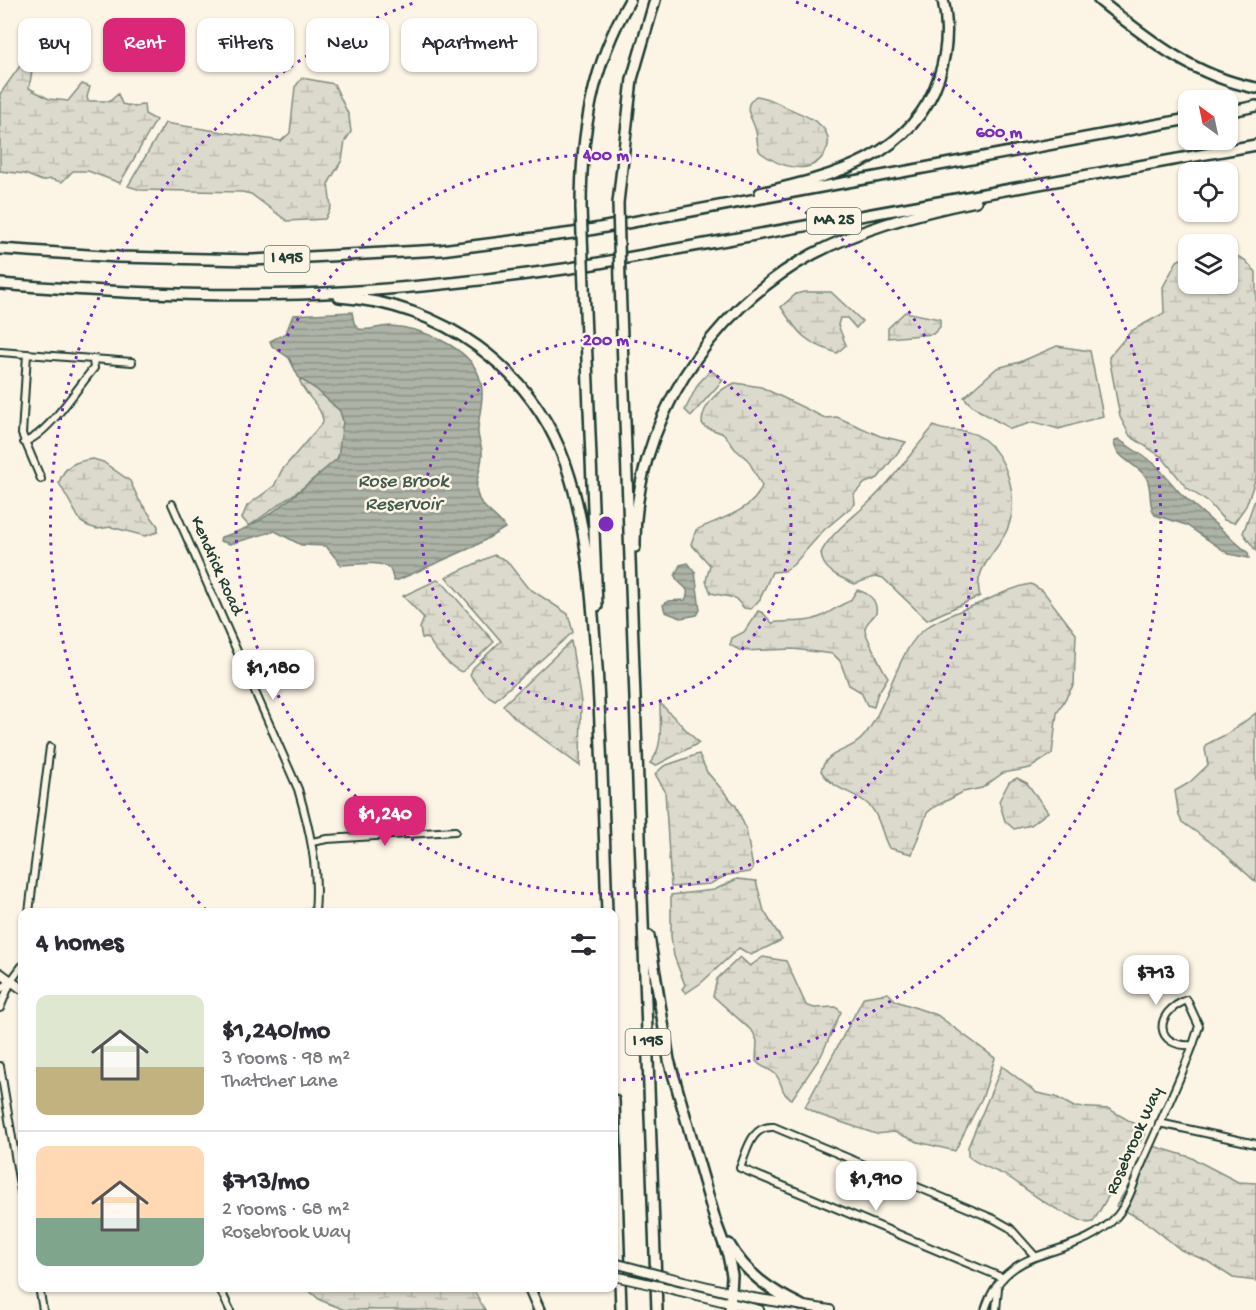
<!DOCTYPE html>
<html lang="en">
<head>
<meta charset="utf-8">
<style>
  :root { --surface:#fff; --page:#f2f2f3; --text:#2b2b33; --muted:#7c7c81; --line:#e1e1e2; --accent:#db2777 }
  body { margin:0; font-family:"Gochi Hand",sans-serif; background:var(--page); color:var(--text); height:100vh; display:flex; flex-direction:column; font-size:22px; white-space:nowrap }
  * { box-sizing:border-box; margin:0 }
  p { font-size:20px; color:var(--muted) }
  .icon { flex:none; width:33px; height:33px; fill:none; stroke:currentColor; stroke-width:2; stroke-linecap:round; stroke-linejoin:round }
  .map { position:relative; flex:1; overflow:hidden }
  .sheet { position:absolute; left:18px; top:908px; width:600px; height:384px; display:flex; flex-direction:column; background:var(--surface); border-radius:12px; box-shadow:0 2px 4px #0004 }
  .sheet>* { flex:none }
  .hud { position:absolute; left:18px; top:18px; width:600px; height:54px; display:flex; gap:12px }
  .needle { width:39px; rotate:327deg }
  .tools { position:absolute; left:1178px; top:90px; display:grid; gap:12px }
  .tools a { display:grid; place-items:center; width:60px; height:60px; border-radius:12px; background:var(--surface); box-shadow:0 2px 4px #0004; font-size:30px }
  .price { position:absolute; translate:-50% -51px; padding:0 14px; border-radius:12px; background:#fff; color:#222; font-size:20px; line-height:39px; filter:drop-shadow(0 2px 3px #0008) }
  .price::after { content:''; position:absolute; left:50%; top:36px; width:18px; height:14px; margin-left:-9px; background:inherit; clip-path:polygon(0 0,100% 0,50% 100%) }
  .price.active { background:var(--accent); color:#fff }
  ul { padding:0; list-style:none }
  li { display:flex; align-items:center; gap:18px; height:150px; padding:0 18px }
  li+li { border-top:2px solid var(--line) }
  li span { display:grid; place-items:center; flex:none; width:168px; height:120px; border-radius:12px; color:#555 }
  li>.icon { margin-inline-start:auto }
  span .icon { width:72px; height:72px; fill:#fffc; stroke-width:1 }
  li b { font-size:26px }
  h2 { display:flex; justify-content:space-between; align-items:center; height:72px; padding:0 18px; font-size:26px }
  .chip { padding:0 21px; border-radius:12px; background:var(--surface); box-shadow:0 2px 4px #0004; font-size:21px; line-height:54px }
  .chip.active { background:var(--accent); color:#fff }
  .map>svg:first-child { display:block }
</style>
</head>
<body>
<div class="map">
<svg width="1256" height="1310" viewBox="0 0 1256 1310">
  <defs>
    <pattern id="wetland-marsh" width="20" height="14" patternUnits="userSpaceOnUse" patternTransform="scale(1.5)"><rect width="20" height="14" fill="#dcdacc"/><path d="M1 5h8M5 5V1M11 12h8M15 12V8" fill="none" stroke="#bcbcb0"/></pattern>
    <pattern id="water-rules" width="6" height="5" patternUnits="userSpaceOnUse" patternTransform="scale(1.5)"><rect width="6" height="5" fill="#aeb3a7"/><path d="M0 2.5h6" fill="none" stroke="#8d9389"/></pattern>
  </defs>
  <rect width="100%" height="100%" fill="#fcf5e5"/>
  <filter id="ink" filterUnits="userSpaceOnUse"><feTurbulence type="fractalNoise" baseFrequency=".0167" numOctaves="2"/><feDisplacementMap in="SourceGraphic" scale="12" xChannelSelector="R" yChannelSelector="G"/><feConvolveMatrix kernelMatrix="1 2 1 2 8 2 1 2 1" color-interpolation-filters="sRGB"/></filter>
  <g filter="url(#ink)">
    <!-- wetland -->
    <path fill="url(#wetland-marsh)" stroke="#7e8c80" stroke-width="1.5" d="M22,63L32,71L29,88L49,99L68,101L82,84L90,87L87,97L88,101H110L118,94L122,104L135,107L144,104L145,114L156,120L120,183L88,171H73L62,182L50,179L42,181L25,174L0,171V94Z
      M302,78L334,84L349,116L351,132L345,141L342,160L328,184L331,207L325,219L287,221L251,194L242,192L141,190L128,186L165,123L281,141L290,133L295,87Z
      M756,96C770,97 778,104 790,109C802,114 823,122 827,135C830,142 828,148 825,153C810,178 778,166 760,152C756,145 758,139 756,132C753,117 740,108 756,96Z
      M1227,251L1245,260L1256,272V478L1246,506L1234,523L1224,520L1209,503L1186,487L1162,457L1130,436L1120,417L1109,357L1131,331L1164,313L1163,287L1177,261L1188,255V284H1227Z
      M804,292H831L862,321L856,328L847,318H840L838,325L846,345L837,353C806,343 799,335 781,307L796,294Z
      M905,312L940,319V327L933,334L888,338V328Z
      M1057,346L1090,351L1103,416L1059,429L1034,422L1010,429C995,418 975,412 964,397L997,368L1020,362Z
      M711,370L723,380L691,416L685,410L698,384Z
      M299,378L316,389L340,411L343,421L340,453L336,460L305,486L249,526L242,518L247,506L274,486L282,470L323,422C323,406 302,394 299,378Z
      M735,383L761,387L825,418L837,417L880,436L906,442L878,478L865,483L854,494L855,504L824,530L793,565L784,571L772,572L760,599L751,609L744,608L735,598L711,593L706,581L710,565L691,544L696,530C717,519 753,512 762,486L748,460L735,449L724,434L705,427L702,423C702,405 719,389 735,383Z
      M934,426C946,434 964,426 982,438C1008,457 1020,500 1007,530C997,553 972,569 980,596L927,620L883,578L876,576L855,584C841,578 822,571 821,553C830,534 851,519 866,505C892,482 911,452 934,426Z
      M93,459L103,462L130,481L139,500L158,526V532L145,536L111,527L97,529L88,526L81,522L59,483C64,465 76,461 93,459Z
      M1256,497V551L1243,533Z
      M494,555L506,560L527,587L568,614L573,632L495,700L486,695L470,675L473,668L501,641L446,577Z
      M437,580L443,583L494,642L462,672C452,669 434,650 429,639L422,638L420,628L424,618L403,596Z
      M1031,584L1043,591L1076,634L1074,684L1057,713L1052,754L1030,768L1003,773L982,788L963,792L933,808L927,813L912,854L889,848C881,834 881,818 870,806C855,791 835,792 821,771C827,749 850,752 862,738C887,711 897,648 926,628C941,617 963,610 980,603C997,596 1012,587 1031,584Z
      M857,590C868,593 878,600 876,613C873,618 865,623 865,629C864,633 884,672 888,677L877,695L874,707L867,705L861,692L849,685L840,661L833,654L793,649L741,651L730,645L732,638L744,632L758,611L763,613L772,623C789,620 805,624 820,617C831,612 839,605 850,601Z
      M571,641L581,702L580,766L515,718L503,705Z
      M660,703L699,743L655,766L650,763C664,748 660,722 660,703Z
      M1256,713V882L1217,847L1182,822L1179,816L1175,791L1189,783L1208,765L1205,749L1207,744L1229,733Z
      M699,754L707,772L736,806L746,829L753,868L750,872L727,875L710,884L671,887L665,791L655,774L664,766Z
      M1017,778L1027,783L1048,812L1031,825L1014,829L1005,821L999,801L1009,782Z
      M737,879L756,881L764,911L782,940L751,955L739,948L701,983L686,993L682,989L685,985L674,956L671,936V895L714,890Z
      M740,957L750,966L763,957L786,961L806,1005L814,1008L836,1007L841,1012L821,1056L792,1099C781,1096 783,1083 776,1075C770,1068 761,1068 756,1061L757,1041L753,1032L713,996L717,979Z
      M888,993L896,1001L937,1015L995,1058L983,1096L955,1151L918,1142L894,1132L876,1134L820,1115L805,1107L864,997Z
      M1002,1066L1037,1093L1056,1097L1074,1107L1109,1109L1135,1124L1145,1134L1093,1222C1085,1224 1083,1221 1076,1218C1050,1208 1035,1196 1013,1180C999,1170 981,1168 968,1156V1147Z
      M1153,1146L1190,1157L1238,1182L1256,1183V1281L1233,1278L1207,1261L1181,1250L1146,1222L1116,1206Z
      M305,1287H472L485,1310H345L320,1300Z"/>
    <!-- water -->
    <path fill="url(#water-rules)" stroke="#758479" stroke-width="1.5" d="M352,312L354,323L359,329C370,331 380,326 391,326C420,328 468,346 479,376C486,394 479,411 478,430C477,438 482,445 482,452C483,466 474,480 477,493C480,509 498,515 505,528L475,546L398,580L394,581C392,577 392,571 389,568C379,560 353,565 341,565L326,546L301,545L275,531L230,544L220,541L221,537C266,526 303,487 338,458L343,421L340,411L316,389L299,378L289,358L272,346L270,341L286,333L293,315Z
      M1118,439L1155,464L1181,494L1248,553L1249,558L1229,554L1186,525L1155,515C1147,503 1153,489 1146,477C1137,464 1115,458 1114,442Z
      M688,563L695,572L700,610L697,615L681,618L665,612L663,605L668,601L685,600C693,586 679,587 675,576L680,565Z"/>
    <g fill="none" stroke-linecap="round" stroke-linejoin="round">
      <!-- minor casing -->
      <g stroke="#1f3d34" stroke-width="10">
        <path id="minor" d="M0,352L132,362
          M27,354L22,434L41,479
          M24,442C48,435 77,388 94,368L93,361
          M172,504L298,789C310,830 319,869 315,912
          M312,842L327,839L455,831
          M29,912L50,747
          M0,989L11,982
          M1187,1000L1199,1026L1193,1045C1155,1048 1152,1013 1187,1000Z
          M0,1008L11,981L22,966
          M0,1066L22,1197
          M1159,1123L1256,1144
          M1003,1278L740,1168C747,1151 751,1125 774,1127L994,1219L1010,1228L1034,1255
          M39,1287L43,1310
          M219,1287L230,1310
          M985,1310C1008,1238 1074,1264 1117,1216C1129,1202 1135,1179 1142,1163C1159,1124 1178,1085 1193,1045
          M996,1310L998,1288"/>
      </g>
      <!-- major casing -->
      <g stroke="#1f3d34" stroke-width="12">
        <path id="major" d="M0,973L22,989
          M667,1277L753,1298L830,1310
          M668,1288L759,1310"/>
      </g>
      <!-- highway casing -->
      <g stroke="#1f3d34" stroke-width="14">
        <path id="highway" d="M1099,0C1148,39 1193,76 1256,88
          M1227,112L1256,106
          M760,193C833,176 913,157 939,77C947,52 949,26 943,0
          M618,203L632,79L655,0
          M581,208C581,134 592,65 630,0
          M0,249L118,257L252,260L441,250L573,233L1188,119
          M620,281L657,1310
          M0,284C100,292 200,297 300,294C391,291 481,281 571,268L1256,145
          M584,286L597,606
          M339,297C441,304 531,366 566,465C588,528 592,600 597,667C602,748 604,830 607,912
          M635,547C633,427 708,311 813,254C863,228 921,212 976,201
          M649,936L669,1060L716,1223L728,1255L732,1275L730,1310
          M614,1100L621,1310
          M729,1244C746,1274 771,1291 801,1305
          M529,1287L539,1310"/>
      </g>
      <!-- minor -->
      <use href="#minor" stroke="#fcf5e5" stroke-width="6"/>
      <!-- major -->
      <use href="#major" stroke="#fcf5e5" stroke-width="8"/>
      <!-- highway -->
      <use href="#highway" stroke="#fcf5e5" stroke-width="9"/>
      <!-- major-bridge casing -->
      <g stroke="#1f3d34" stroke-width="12" stroke-linecap="butt">
        <path id="major-bridge" d="M614,1263L667,1277
          M614,1276L668,1288"/>
      </g>
      <!-- highway-bridge casing -->
      <g stroke="#1f3d34" stroke-width="14" stroke-linecap="butt">
        <path id="highway-bridge" d="M618,203L620,281
          M581,208L584,286"/>
      </g>
      <!-- major-bridge -->
      <use href="#major-bridge" stroke="#fcf5e5" stroke-width="8"/>
      <!-- highway-bridge -->
      <use href="#highway-bridge" stroke="#fcf5e5" stroke-width="9"/>
    </g>
  </g>
  <!-- distance rings -->
  <g fill="none" stroke="#7b2cbf" stroke-width="3" stroke-dasharray="3 6">
    <circle cx="606" cy="524" r="185"/>
    <circle cx="606" cy="524" r="370"/>
    <path d="M206 910A556 556 0 0 1 416 2M796 2A556 556 0 0 1 616 1080"/>
  </g>
  <g text-anchor="middle" dominant-baseline="central" stroke-width="5" stroke-linejoin="round" paint-order="stroke">
    <!-- shield labels -->
    <g fill="#fcf5e5" stroke="#617469" stroke-width="1.5">
      <rect x="807" y="208" width="54" height="26" rx="4.5"/>
      <rect x="264.5" y="246" width="45" height="26" rx="4.5"/>
      <rect x="625.5" y="1029" width="45" height="26" rx="4.5"/>
    </g>
    <g font-size="16" font-weight="bold" fill="#1f3d34">
      <text x="834" y="221">MA 25</text>
      <text x="287" y="259">I 495</text>
      <text x="648" y="1042">I 195</text>
    </g>
    <!-- street labels -->
    <g font-size="18" fill="#1f3d34" stroke="#fcf5e5">
      <text transform="translate(216 566) rotate(66)">Kendrick Road</text>
      <text transform="translate(1135 1141) rotate(-66)">Rosebrook Way</text>
    </g>
    <!-- water labels -->
    <g font-size="20" font-style="italic" fill="#435a51" stroke="#fcf5e5">
      <text x="403" y="482">Rose Brook<tspan x="403" dy="23">Reservoir</tspan></text>
    </g>
  </g>
  <circle cx="606" cy="524" r="9" fill="#7b2cbf" stroke="#fcf5e5" stroke-width="3"/>
  <g font-size="18" text-anchor="middle" font-weight="bold" fill="#7b2cbf" stroke="#fcf5e5" stroke-width="5" stroke-linejoin="round" paint-order="stroke">
    <text x="999" y="137">600 m</text>
    <text x="606" y="160">400 m</text>
    <text x="606" y="345">200 m</text>
  </g>
</svg>
<div class="tools">
<a><svg class="needle" viewBox="-14 -14 28 28"><path d="M0-13l5 13h-10z" fill="#e53935"/><path d="M0 13l5-13h-10z" fill="#7c7c81"/></svg></a>
<a><svg class="icon" aria-label="locate" viewBox="0 0 24 24"><circle cx="12" cy="12" r="6"/><path d="M12 2v4M12 18v4M2 12h4M18 12h4"/></svg></a>
<a><svg class="icon" aria-label="layers" viewBox="0 0 24 24"><path d="M12 4l9 5-9 5-9-5zM3 14l9 5 9-5"/></svg></a>
</div>
<b class="price" style="left:273px;top:701px">$1,180</b>
<b class="price active" style="left:385px;top:847px">$1,240</b>
<b class="price" style="left:1156px;top:1006px">$713</b>
<b class="price" style="left:876px;top:1212px">$1,910</b>
<div class="hud">
<a class="chip">Buy</a>
<a class="chip active">Rent</a>
<a class="chip">Filters</a>
<a class="chip">New</a>
<a class="chip">Apartment</a>
</div>
<section class="sheet">
<h2>4 homes<svg class="icon" aria-label="filters" viewBox="0 0 24 24"><path d="M4 7h16M4 17h16"/><circle cx="9" cy="7" r="2"/><circle cx="15" cy="17" r="2"/></svg></h2>
<ul>
<li><span style="background:linear-gradient(#dfe7d0 60%,#c2b280 0)"><svg class="icon" aria-label="home" viewBox="0 0 24 24"><path d="M3 11l9-7 9 7M6 9v11h12V9"/></svg></span><div><b>$1,240/mo</b><p>3 rooms · 98 m²</p><p>Thatcher Lane</p></div></li>
<li><span style="background:linear-gradient(#ffd9b3 60%,#7fa58c 0)"><svg class="icon" aria-label="home" viewBox="0 0 24 24"><path d="M3 11l9-7 9 7M6 9v11h12V9"/></svg></span><div><b>$713/mo</b><p>2 rooms · 68 m²</p><p>Rosebrook Way</p></div></li>
</ul>
</section>
</div>
</body>
</html>
